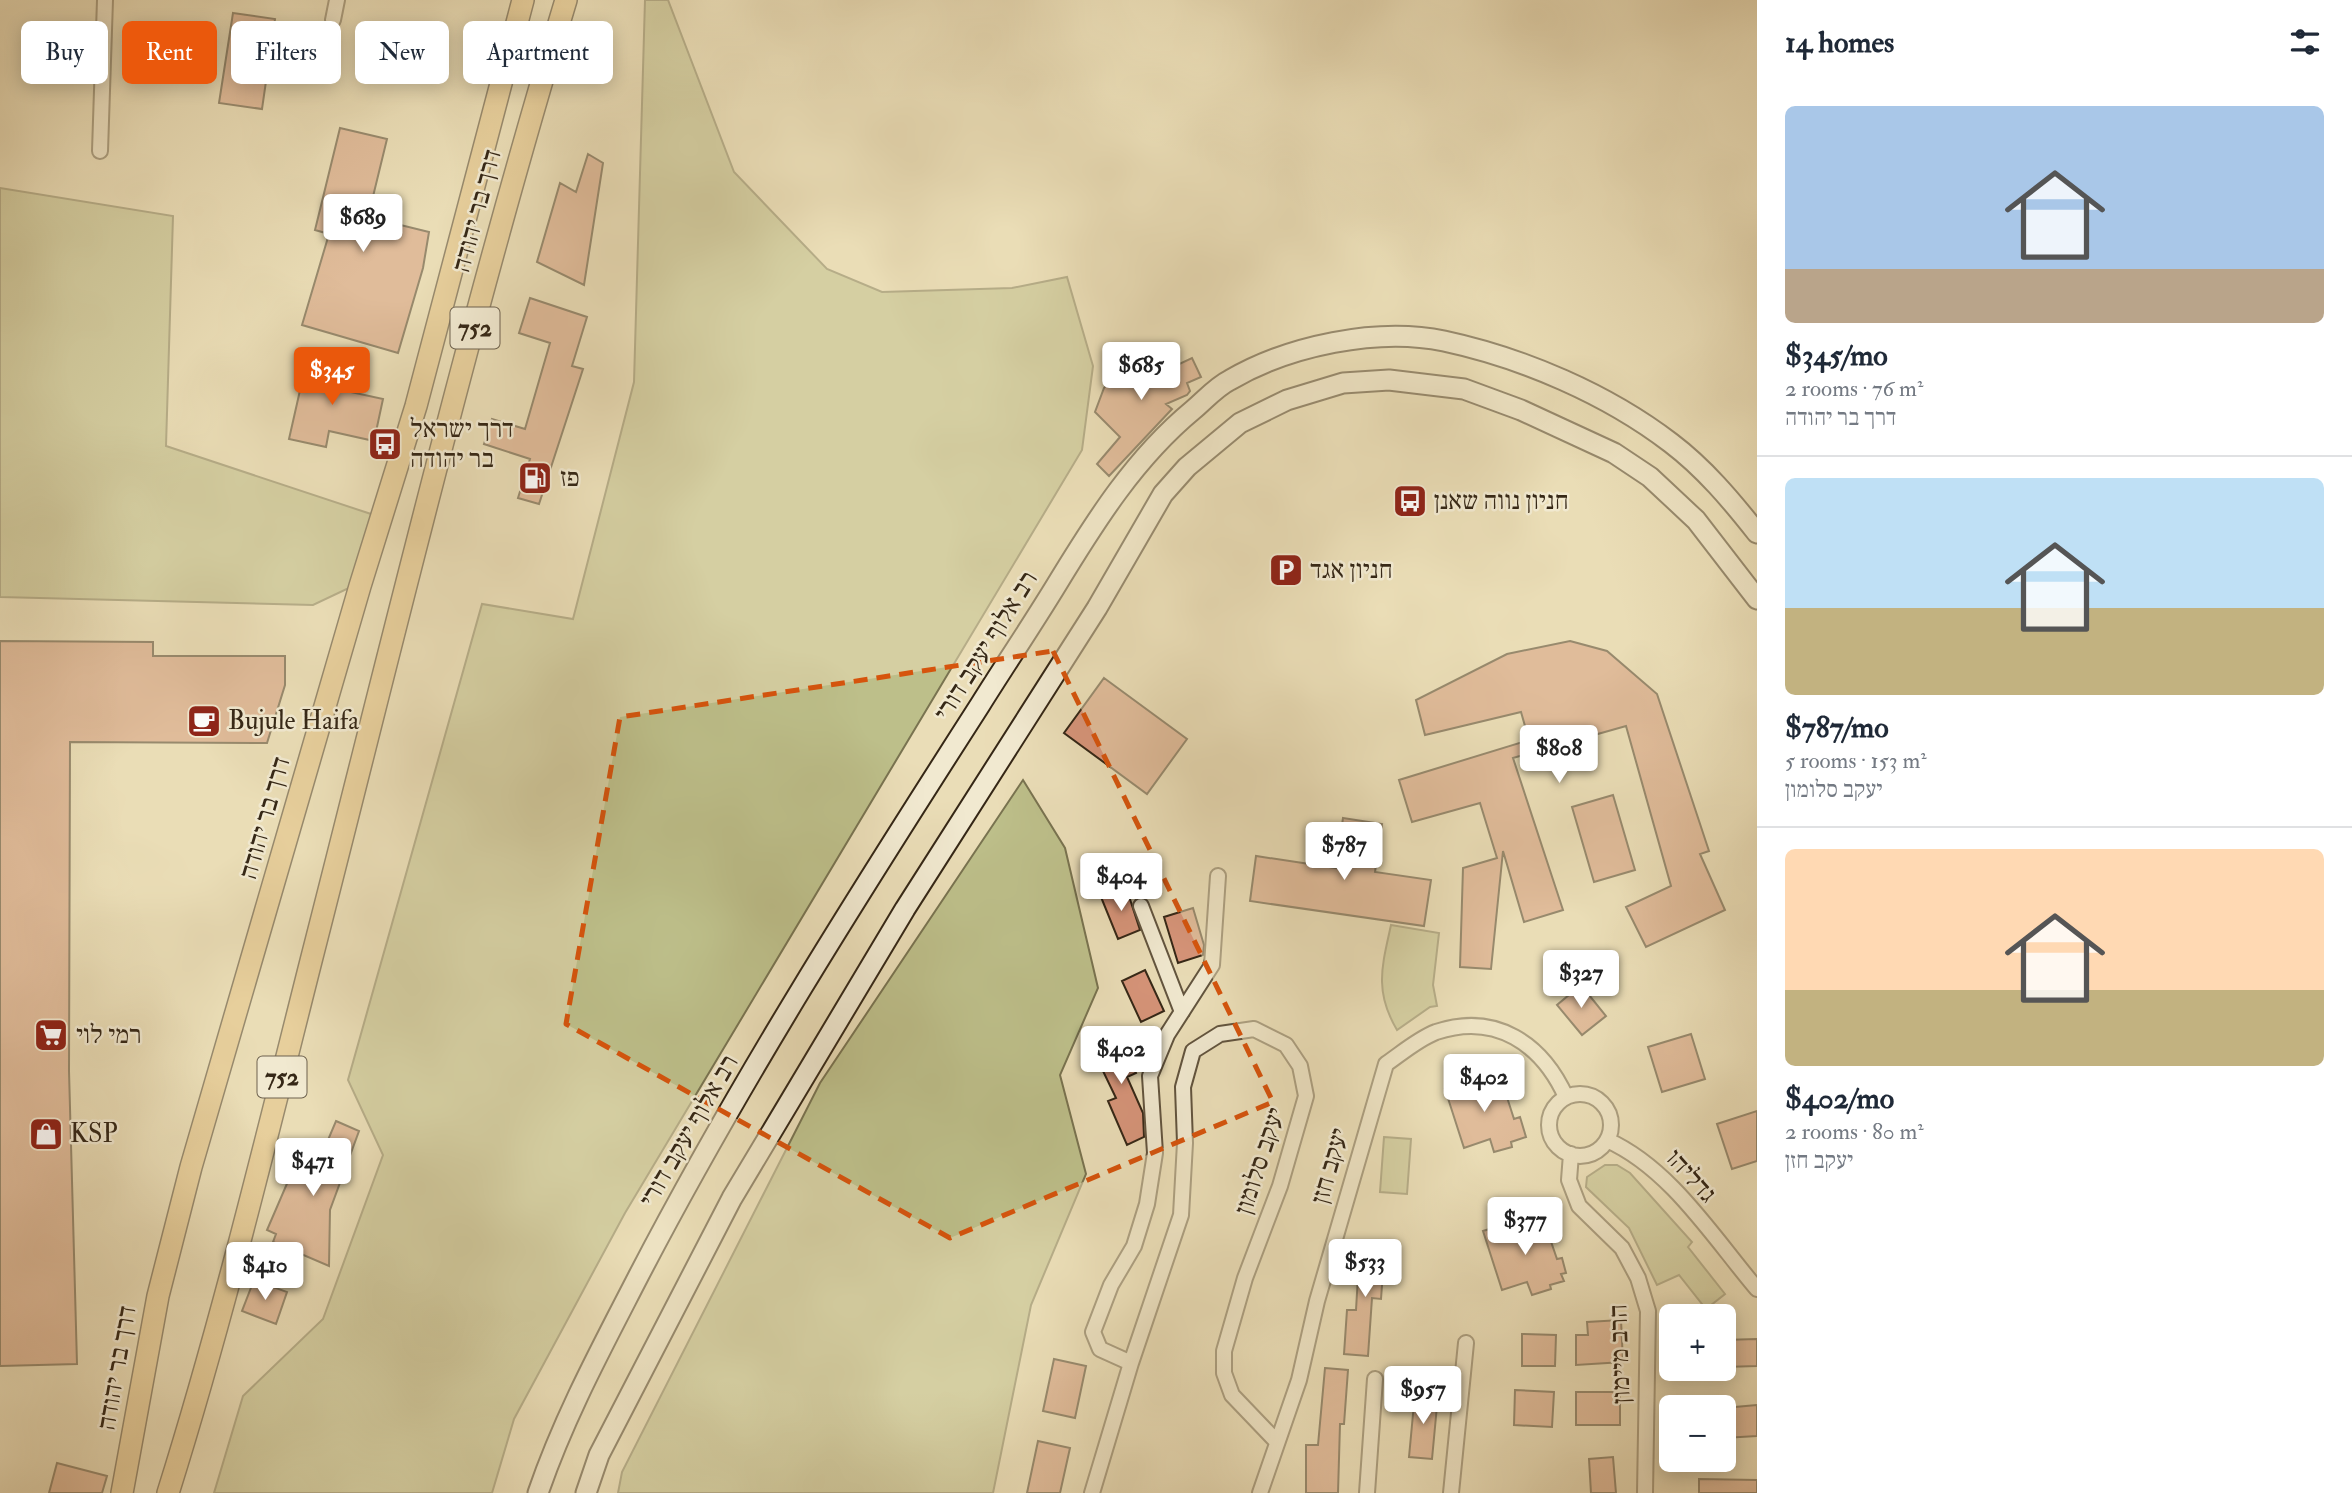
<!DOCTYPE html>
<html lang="en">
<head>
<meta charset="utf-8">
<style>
  :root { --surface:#fff; --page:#f2f2f3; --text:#1f2937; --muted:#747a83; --line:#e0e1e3; --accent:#ea580c }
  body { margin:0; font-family:"IM FELL Double Pica","Frank Ruhl Libre",serif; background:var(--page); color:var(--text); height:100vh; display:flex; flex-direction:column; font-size:26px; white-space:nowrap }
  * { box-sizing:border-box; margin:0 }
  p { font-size:23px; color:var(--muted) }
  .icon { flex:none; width:38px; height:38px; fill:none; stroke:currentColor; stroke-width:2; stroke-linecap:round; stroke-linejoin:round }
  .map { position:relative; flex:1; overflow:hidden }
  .details { display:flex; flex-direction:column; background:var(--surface); width:595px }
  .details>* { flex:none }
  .top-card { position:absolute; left:21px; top:21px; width:665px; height:63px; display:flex; gap:14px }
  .buttons { position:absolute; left:1659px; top:1304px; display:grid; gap:14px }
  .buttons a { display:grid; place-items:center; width:77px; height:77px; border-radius:10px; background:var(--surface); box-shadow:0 4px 18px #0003; font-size:35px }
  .price { position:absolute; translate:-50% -60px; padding:0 16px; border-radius:7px; background:#fff; color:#222; font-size:23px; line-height:46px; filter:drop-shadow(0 2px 4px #0008) }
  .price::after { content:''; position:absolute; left:50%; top:42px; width:21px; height:16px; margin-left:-10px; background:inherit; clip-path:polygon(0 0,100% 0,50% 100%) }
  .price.current { background:var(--accent); color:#fff }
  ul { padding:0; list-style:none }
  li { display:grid; align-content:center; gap:14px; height:371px; padding:0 28px }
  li+li { border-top:2px solid var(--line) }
  li span { display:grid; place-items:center; height:217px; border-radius:10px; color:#555 }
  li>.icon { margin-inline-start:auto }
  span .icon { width:126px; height:126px; fill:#fffc; stroke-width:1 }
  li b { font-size:30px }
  h2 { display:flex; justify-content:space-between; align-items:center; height:84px; padding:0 28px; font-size:30px }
  .pill { padding:0 24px; border-radius:10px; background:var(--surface); box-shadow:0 4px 18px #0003; font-size:24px; line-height:63px }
  .pill.current { background:var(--accent); color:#fff }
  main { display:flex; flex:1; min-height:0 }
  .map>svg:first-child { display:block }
</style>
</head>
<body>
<main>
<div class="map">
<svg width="1757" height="1493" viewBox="0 0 1757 1493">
  <rect width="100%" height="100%" fill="#eaddb7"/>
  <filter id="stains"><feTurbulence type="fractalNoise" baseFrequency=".00286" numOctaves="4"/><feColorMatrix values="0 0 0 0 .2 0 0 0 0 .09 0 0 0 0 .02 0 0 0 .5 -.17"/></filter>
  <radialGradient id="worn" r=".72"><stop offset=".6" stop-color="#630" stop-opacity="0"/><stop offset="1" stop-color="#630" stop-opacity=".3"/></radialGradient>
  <!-- green -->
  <path fill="#bdbf8a" stroke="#797350" stroke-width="2" d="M645,0H668L734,172L827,269L882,292L1012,288L1067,277L1093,366L1082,450L625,1213L514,1419L492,1493H214L243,1396L323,1319L383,1155L348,1080L482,604L573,619L634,382Z
    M0,188L173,216L166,446L374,515L351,587L313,605L0,597Z
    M1023,780L1065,848L1098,988L1060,1075L1086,1174L1031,1305L993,1493H618L622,1472L820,1083Z
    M1391,925L1439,933L1433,985L1437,1006L1430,1007L1397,1030C1374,991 1382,966 1391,925Z
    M1384,1137L1411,1139L1407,1194L1380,1192Z
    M1605,1165H1617L1630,1173L1692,1242L1688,1247L1725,1294L1706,1309L1679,1275L1657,1285L1629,1228L1586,1187L1587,1177Z"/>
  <!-- building -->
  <path fill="#d69479" stroke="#352716" stroke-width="2" d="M233,13L275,19L262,109L219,103Z
    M340,128L387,139L368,217L429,232L423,268L398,353L302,325L329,234L315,230Z
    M588,154L603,163L584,285L537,262L560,183L576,192Z
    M530,298L587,317L572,366L583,369L539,504L518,498L530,459L484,444L492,419L525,429L550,343L519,333Z
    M1163,353L1173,367L1192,358L1201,377L1187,383L1190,391L1187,395L1166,404L1172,409L1109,476L1097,464L1120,437L1095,412L1104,388L1127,359L1133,365Z
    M308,355L342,363L337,389L383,399L374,441L329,431L326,447L289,439Z
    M0,641L153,642V656H285V685L267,743L70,742L69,1071L77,1364L0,1366Z
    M1570,641L1607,651L1657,694L1709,851L1700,854L1725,910L1646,947L1626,907L1671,886L1626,726L1513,758L1563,910L1524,922L1503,851L1491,969L1460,967L1463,868L1497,858L1480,803L1412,822L1399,780L1529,740L1521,712L1425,735L1416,700L1507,654Z
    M1104,678L1187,739L1147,794L1064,733Z
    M1613,795L1635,870L1594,882L1572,807Z
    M1343,818L1382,824L1375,872L1431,880L1424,926L1250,901L1256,856L1336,868Z
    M1126,887L1140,930L1118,939L1101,897Z
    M1193,908L1204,945L1203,955L1178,963L1164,917Z
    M1145,970L1164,1011L1141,1022L1122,981Z
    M1581,985L1606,1016L1582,1035L1557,1005Z
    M1116,1032L1136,1073L1127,1077L1143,1113L1144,1137L1127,1145L1108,1101L1116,1098L1090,1044Z
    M1691,1034L1705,1079L1662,1092L1648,1047Z
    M1491,1075L1496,1091L1504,1088L1514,1119L1520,1117L1526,1137L1511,1142L1512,1147L1494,1152L1490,1139L1464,1148L1445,1089Z
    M1757,1111V1161L1732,1169L1717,1124Z
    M336,1121L359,1131L330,1210L329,1266L273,1242L276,1234L267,1230L298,1158L317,1166Z
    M1529,1223L1531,1228L1541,1225L1543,1228L1546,1227L1557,1259L1562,1258L1566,1273L1561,1274L1564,1281L1550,1285L1551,1289L1532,1295L1527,1282L1502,1290L1483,1231L1506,1224L1508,1230Z
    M1360,1243L1385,1244L1381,1299L1372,1298L1368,1356L1344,1354L1347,1310H1356Z
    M254,1280L287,1292L276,1324L242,1311Z
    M1621,1320L1623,1362L1576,1365V1335H1588L1587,1322Z
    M1522,1334L1556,1335L1555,1366H1522Z
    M1757,1339V1366L1724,1367V1340Z
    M1054,1359L1086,1366L1075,1418L1043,1411Z
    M1325,1368L1348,1370L1344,1424H1340L1338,1493H1306V1445H1318Z
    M1515,1390L1554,1392L1552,1427L1514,1425Z
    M1576,1392H1620V1425H1576Z
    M1415,1393L1438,1395L1432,1459L1409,1457Z
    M1757,1405V1436L1724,1438V1408Z
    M1038,1441L1070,1448L1060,1493H1027Z
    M1613,1457L1616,1493H1591L1589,1459Z
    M57,1463L107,1476L102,1493H49Z
    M1699,1479L1757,1480V1493H1699Z"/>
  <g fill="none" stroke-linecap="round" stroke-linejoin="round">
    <!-- minor casing -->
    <g stroke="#62543e" stroke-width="18">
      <path id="minor" d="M333,20L337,0
        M100,151L105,0
        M1141,906L1182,1012
        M1549 1125a31 31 0 1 1 62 0a31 31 0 1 1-62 0Z
        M1607,1140C1670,1168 1713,1237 1757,1289
        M1571,1154L1569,1180L1579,1206L1622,1248L1638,1278L1648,1311L1645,1493
        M1131,1363L1100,1349L1093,1332L1111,1285L1134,1246L1147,1204L1155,1153L1150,1076L1167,1035L1212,965L1218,876
        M1092,1493L1131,1363L1181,1215L1185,1143L1183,1087L1193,1051L1220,1034L1254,1029L1286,1045L1300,1066L1306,1096L1280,1186L1245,1278L1224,1351V1373L1232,1395L1277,1442
        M1260,1493L1299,1380L1317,1301L1386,1064C1402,1053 1418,1039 1436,1032C1496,1012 1542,1044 1566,1097
        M1367,1493L1375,1379
        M1451,1493L1466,1343"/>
    </g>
    <!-- secondary casing -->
    <g stroke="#352716" stroke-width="23">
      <path id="secondary" d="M538,1493C564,1417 602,1347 639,1275C741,1079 860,892 980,705C1005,665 1032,625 1057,584C1096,520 1135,458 1193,410C1205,400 1216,387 1230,380C1288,346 1377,327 1444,341C1523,358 1607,394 1671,443C1704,468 1731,500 1757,533
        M586,1493L599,1455L732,1198L905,909L1097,608L1163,494L1187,467L1240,423L1287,400L1343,383L1389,380L1464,389L1521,410L1614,453L1650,477L1696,520L1757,599"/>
    </g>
    <!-- primary casing -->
    <g stroke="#352716" stroke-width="24">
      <path id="primary" d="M122,1493L158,1296L191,1167L360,586L416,406L523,0
        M168,1493C223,1318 266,1139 311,961C393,640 470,317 566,0"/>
    </g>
    <!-- minor -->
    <use href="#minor" stroke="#f1e9d0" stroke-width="14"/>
    <!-- secondary -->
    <use href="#secondary" stroke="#f1e9d0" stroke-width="19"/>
    <!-- primary -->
    <use href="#primary" stroke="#e5be7c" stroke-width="21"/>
  </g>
  <!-- marked area -->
  <path d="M0 0H1757V1493H0ZM1053,651L1273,1102L950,1238L566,1024L620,717Z" fill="#eaddb7" fill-opacity=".55" fill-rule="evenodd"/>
  <path fill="none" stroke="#d6540d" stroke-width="5" stroke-dasharray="14 9" stroke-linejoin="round" d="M1053,651L1273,1102L950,1238L566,1024L620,717Z"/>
  <!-- icons -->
  <defs>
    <g id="bus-square" transform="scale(1.75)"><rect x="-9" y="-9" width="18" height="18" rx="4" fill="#8f2418" stroke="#f1e9d0"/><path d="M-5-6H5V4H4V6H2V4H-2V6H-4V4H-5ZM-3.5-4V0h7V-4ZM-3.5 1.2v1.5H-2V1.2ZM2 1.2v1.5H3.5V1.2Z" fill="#fff"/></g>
    <g id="fuel-square" transform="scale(1.75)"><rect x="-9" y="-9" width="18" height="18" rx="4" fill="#8f2418" stroke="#f1e9d0"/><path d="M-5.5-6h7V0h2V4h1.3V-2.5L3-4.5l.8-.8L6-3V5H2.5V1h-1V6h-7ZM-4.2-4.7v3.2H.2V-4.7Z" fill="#fff"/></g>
    <g id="parking-square" transform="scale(1.75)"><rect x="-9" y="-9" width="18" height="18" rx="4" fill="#8f2418" stroke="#f1e9d0"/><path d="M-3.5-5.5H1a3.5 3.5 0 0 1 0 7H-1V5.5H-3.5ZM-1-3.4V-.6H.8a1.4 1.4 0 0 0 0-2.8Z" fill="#fff"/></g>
    <g id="cafe-square" transform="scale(1.75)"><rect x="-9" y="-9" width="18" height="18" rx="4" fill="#8f2418" stroke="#f1e9d0"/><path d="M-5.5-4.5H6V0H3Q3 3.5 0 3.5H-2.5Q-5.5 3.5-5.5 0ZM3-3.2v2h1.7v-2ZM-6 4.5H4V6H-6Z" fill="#fff"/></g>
    <g id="supermarket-square" transform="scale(1.75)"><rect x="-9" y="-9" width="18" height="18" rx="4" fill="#8f2418" stroke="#f1e9d0"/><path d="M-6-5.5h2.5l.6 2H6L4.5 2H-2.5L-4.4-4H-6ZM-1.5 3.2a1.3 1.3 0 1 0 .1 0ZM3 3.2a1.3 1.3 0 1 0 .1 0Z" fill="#fff"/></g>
    <g id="shop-square" transform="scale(1.75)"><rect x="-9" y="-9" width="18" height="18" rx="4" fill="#8f2418" stroke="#f1e9d0"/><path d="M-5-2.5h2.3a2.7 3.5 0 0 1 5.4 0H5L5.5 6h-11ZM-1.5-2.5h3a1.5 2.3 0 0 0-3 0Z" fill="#fff"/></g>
  </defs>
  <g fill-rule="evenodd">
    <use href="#bus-square" x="385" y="444"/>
    <use href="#fuel-square" x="535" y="478"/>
    <use href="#bus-square" x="1410" y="501"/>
    <use href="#parking-square" x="1286" y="570"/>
    <use href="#cafe-square" x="204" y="721"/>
    <use href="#supermarket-square" x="51" y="1035"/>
    <use href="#shop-square" x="46" y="1134"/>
  </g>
  <g text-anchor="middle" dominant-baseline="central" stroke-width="5" stroke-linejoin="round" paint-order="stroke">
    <!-- shield labels -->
    <g fill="#f1e9d0" stroke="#6d614e" stroke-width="2">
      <rect x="450.5" y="307.5" width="49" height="41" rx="5"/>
      <rect x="257.5" y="1056.5" width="49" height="41" rx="5"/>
    </g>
    <g font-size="24" font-weight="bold" fill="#352716">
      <text x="475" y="328">752</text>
      <text x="282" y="1077">752</text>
    </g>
    <!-- street labels -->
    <g font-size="26" fill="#352716" stroke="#f1e9d0">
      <text transform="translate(477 211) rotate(-75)">דרך בר יהודה</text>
      <text transform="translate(986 646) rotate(-58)">רב אלוף יעקב דורי</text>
      <text transform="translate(265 818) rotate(-74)">דרך בר יהודה</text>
      <text transform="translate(689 1131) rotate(-60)">רב אלוף יעקב דורי</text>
      <text transform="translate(1260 1161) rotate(-72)">יעקב סלומון</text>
      <text transform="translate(1330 1166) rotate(-74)">יעקב חזן</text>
      <text transform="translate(1691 1176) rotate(48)">גדליהו</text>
      <text transform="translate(1620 1354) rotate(-92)">הרב מיימון</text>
      <text transform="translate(117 1368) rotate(-80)">דרך בר יהודה</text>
    </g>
    <!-- poi labels -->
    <g font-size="26" fill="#352716" stroke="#f1e9d0" text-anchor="start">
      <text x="410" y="429">דרך ישראל<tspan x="410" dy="30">בר יהודה</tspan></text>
      <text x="560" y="478">פז</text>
      <text x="1434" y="501">חניון נווה שאנן</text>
      <text x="1310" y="570">חניון אגד</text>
      <text x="228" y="721">Bujule Haifa</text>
      <text x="76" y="1035">רמי לוי</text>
      <text x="70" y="1134">KSP</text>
    </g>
  </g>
  <rect width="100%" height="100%" filter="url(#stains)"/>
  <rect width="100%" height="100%" fill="url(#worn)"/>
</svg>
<div class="buttons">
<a>+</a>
<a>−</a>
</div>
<b class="price" style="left:363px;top:254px">$689</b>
<b class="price" style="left:1141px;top:402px">$685</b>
<b class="price current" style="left:332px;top:407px">$345</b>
<b class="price" style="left:1559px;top:785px">$808</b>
<b class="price" style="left:1344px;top:882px">$787</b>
<b class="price" style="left:1121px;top:913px">$404</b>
<b class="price" style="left:1581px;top:1010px">$327</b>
<b class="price" style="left:1121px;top:1086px">$402</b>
<b class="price" style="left:1484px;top:1114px">$402</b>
<b class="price" style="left:313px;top:1198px">$471</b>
<b class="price" style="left:1525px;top:1257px">$377</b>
<b class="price" style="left:1365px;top:1299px">$533</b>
<b class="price" style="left:265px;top:1302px">$410</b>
<b class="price" style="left:1423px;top:1426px">$957</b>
<div class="top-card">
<a class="pill">Buy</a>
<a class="pill current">Rent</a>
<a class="pill">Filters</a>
<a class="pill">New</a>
<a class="pill">Apartment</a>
</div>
</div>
<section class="details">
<h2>14 homes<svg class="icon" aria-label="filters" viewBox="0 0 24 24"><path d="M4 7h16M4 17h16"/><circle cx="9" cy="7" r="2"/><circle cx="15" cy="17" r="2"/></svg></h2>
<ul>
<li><span style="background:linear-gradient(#a9c7e8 75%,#b9a48a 0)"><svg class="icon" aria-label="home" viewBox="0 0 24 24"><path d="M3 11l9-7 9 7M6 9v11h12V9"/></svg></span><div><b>$345/mo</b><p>2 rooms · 76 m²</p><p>דרך בר יהודה</p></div></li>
<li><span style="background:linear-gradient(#bfe0f5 60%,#c2b280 0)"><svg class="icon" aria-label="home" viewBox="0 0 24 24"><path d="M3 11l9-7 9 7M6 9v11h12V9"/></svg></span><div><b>$787/mo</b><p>5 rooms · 153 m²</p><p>יעקב סלומון</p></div></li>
<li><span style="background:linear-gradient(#ffd9b3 65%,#c2b280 0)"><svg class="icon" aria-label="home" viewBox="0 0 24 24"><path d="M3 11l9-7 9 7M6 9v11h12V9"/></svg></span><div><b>$402/mo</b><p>2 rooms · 80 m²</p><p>יעקב חזן</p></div></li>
</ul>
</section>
</main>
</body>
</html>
